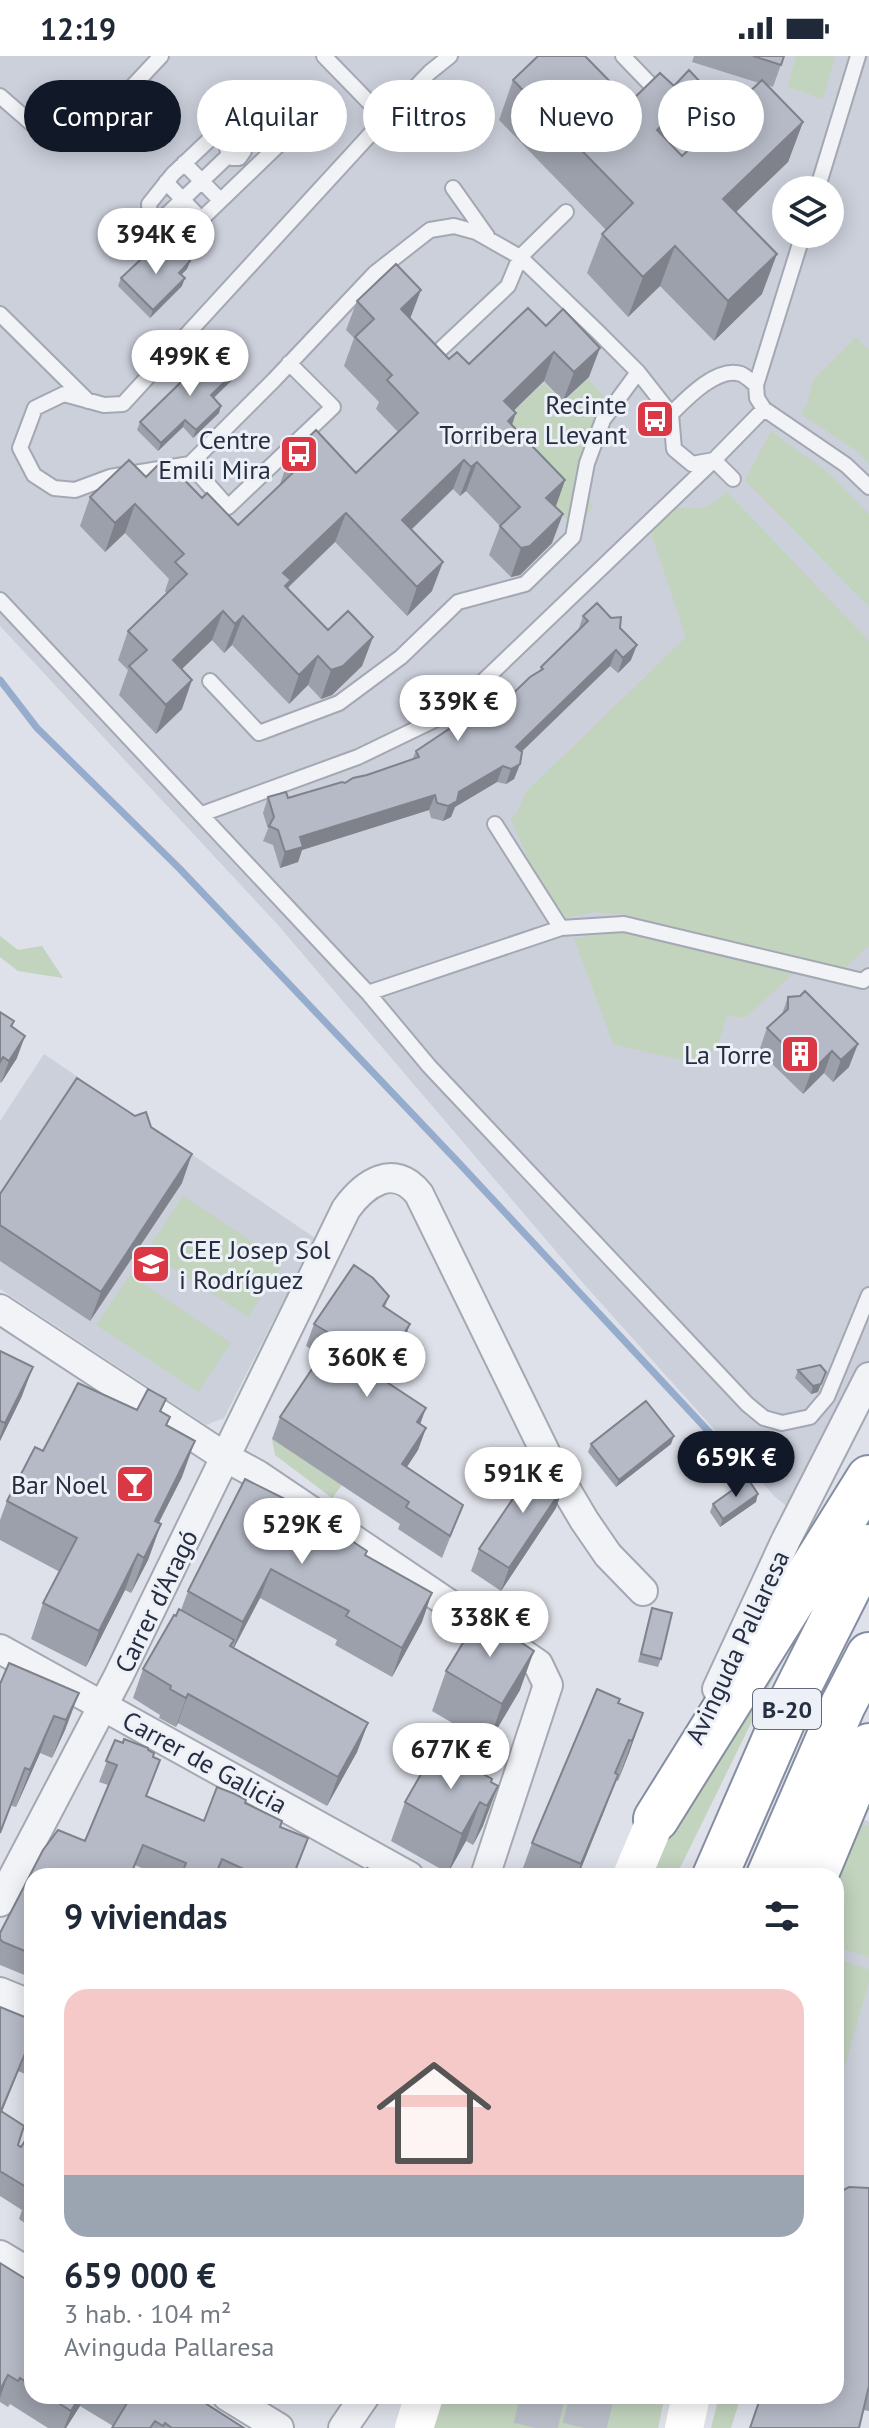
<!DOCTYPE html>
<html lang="es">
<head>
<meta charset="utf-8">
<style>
  :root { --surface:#fff; --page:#f6f6f7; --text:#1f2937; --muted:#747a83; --accent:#111827 }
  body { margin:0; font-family:"PT Sans",sans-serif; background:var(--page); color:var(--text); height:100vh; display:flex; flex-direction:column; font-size:30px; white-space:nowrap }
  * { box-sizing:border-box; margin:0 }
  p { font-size:26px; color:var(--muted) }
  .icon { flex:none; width:44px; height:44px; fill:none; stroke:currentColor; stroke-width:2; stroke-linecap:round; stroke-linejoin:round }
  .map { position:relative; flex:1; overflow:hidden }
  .details { position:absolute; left:24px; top:1812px; width:820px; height:536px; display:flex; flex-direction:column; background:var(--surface); border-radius:24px; box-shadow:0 4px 20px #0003 }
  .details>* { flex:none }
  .top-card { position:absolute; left:24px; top:24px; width:822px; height:72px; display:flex; gap:16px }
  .controls { position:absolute; left:772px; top:120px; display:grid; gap:16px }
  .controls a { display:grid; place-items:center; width:72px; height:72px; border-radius:50%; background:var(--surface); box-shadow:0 4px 20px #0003; font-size:40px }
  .price { position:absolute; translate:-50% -68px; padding:0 18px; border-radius:28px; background:#fff; color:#222; font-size:26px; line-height:52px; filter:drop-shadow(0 2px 4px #0008) }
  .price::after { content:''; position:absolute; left:50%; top:48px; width:24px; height:18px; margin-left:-12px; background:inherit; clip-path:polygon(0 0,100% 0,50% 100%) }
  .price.current { background:var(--accent); color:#fff }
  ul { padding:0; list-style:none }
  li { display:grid; align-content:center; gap:16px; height:424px; padding:0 40px }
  li span { display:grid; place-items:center; height:248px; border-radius:24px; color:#555 }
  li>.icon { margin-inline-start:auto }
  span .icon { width:144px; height:144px; fill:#fffc; stroke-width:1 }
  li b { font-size:34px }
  h2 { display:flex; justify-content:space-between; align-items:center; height:96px; padding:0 40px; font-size:34px }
  .pill { padding:0 28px; border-radius:36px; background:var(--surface); box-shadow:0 4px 20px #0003; font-size:28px; line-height:72px }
  .pill.current { background:var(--accent); color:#fff }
  .status { display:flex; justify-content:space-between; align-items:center; height:56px; padding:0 40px; background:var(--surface); direction:ltr }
  .status svg { height:22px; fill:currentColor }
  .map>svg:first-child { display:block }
</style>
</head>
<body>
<div class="status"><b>12:19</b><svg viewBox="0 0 49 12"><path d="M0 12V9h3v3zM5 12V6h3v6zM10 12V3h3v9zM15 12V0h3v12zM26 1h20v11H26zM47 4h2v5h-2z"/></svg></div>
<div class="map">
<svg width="869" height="2372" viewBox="0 0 869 2372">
  <rect width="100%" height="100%" fill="#dee1e9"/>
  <!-- built -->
  <path fill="#ccd0db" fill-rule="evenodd" d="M0,0H869V1317L794,1456L775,1441L583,1227L278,869L0,570ZM786,134H830V178H786Z
    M44,998L315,1182L224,1362L206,1369L0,1233V1065Z
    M850,1761L869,1765V2144L836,2138V1820Z"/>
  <!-- green -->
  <path fill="#c2d3be" d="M796,0H835L823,43L788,31Z
    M856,281L869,294V408L858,396L801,358L807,348L813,324Z
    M588,323L613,350L579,411L578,425L593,450L576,473L499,394L495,373L544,327L563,346Z
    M771,375L830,418L869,458V551L745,424Z
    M727,436L869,585V889L843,914L626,859L595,856L554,864L511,763L517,757L525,737L686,581L647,465L671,447L675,451C700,454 709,453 727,436Z
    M624,876L794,917L746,961L727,960L718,989L699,1008L613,988L574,882Z
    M0,880L18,894L42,890L63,922L18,915L0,901Z
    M183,1140L284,1206L248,1261L147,1195Z
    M130,1219L231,1287L198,1336L96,1269Z
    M272,1383L342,1429L332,1442L275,1399Z
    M815,1537L676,1820H645L668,1770Z
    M854,1765L869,1770V1901L836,1891V1827Z
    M836,1903L869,1913V1926L838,2033Z
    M438,2340H665L658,2372H430Z
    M719,2340H741L731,2372H711Z"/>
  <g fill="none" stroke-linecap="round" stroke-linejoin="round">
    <!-- stream -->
    <path stroke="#96accc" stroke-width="7" d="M0,624L37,672L179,812L458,1106L738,1407"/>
    <!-- highway-tunnel -->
    <path stroke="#b9bdc7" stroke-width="44" stroke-dasharray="44 22" stroke-linecap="butt" d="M535,2372L543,2340
      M584,2372L592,2340"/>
    <!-- lane casing -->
    <g stroke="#a3a8b3" stroke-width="18">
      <path id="lane" d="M324,0L396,74
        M450,0L430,16L377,71L123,348L104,349L64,338L35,352L20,392L34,419L54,432L75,434L110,421L190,408L274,324L375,217L430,174L454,170L476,176L520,201L598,276L638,316L671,358L674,393L692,408L714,404
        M623,0L649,27
        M263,33L267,34L296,65L295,73L187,177C169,174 149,168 149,148L173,118Z
        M0,40L31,67L76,70L115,49L161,0
        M241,53L276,90
        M242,88L282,50
        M184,107L220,144
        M166,126L201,163
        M453,132L487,180
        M817,134L858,0
        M159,166L229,99L227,92L231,86L242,88L244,95L239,102H232L229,99
        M803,178L756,329L757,342L764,353L846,409L869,431
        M0,258L88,345
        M441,293L508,230L520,201L566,156
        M671,358C686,343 717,310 741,318C746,320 752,326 756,329
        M714,404L733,423
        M190,408L228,451L333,351L289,307
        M0,544L368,937L429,1010L747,1348L764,1362L782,1367L810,1361L827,1341L869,1239
        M210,625L259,677L339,647L401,601L458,546L525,528L573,481L587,407L603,364L638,316
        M202,758L358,701L451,656L714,404L764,353
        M495,768L561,872
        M368,937L561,872L624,868L863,925L869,920"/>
    </g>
    <!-- street casing -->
    <g stroke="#a3a8b3" stroke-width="32">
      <path id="street" d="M0,1253L225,1401L258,1419L538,1608L548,1629L485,1820
        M0,1593L409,1820
        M717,1633L786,1484L869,1321
        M0,1846L119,1619L346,1153C364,1128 394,1106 419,1138L552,1410L584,1464L608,1499L643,1535
        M0,1936L32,1949
        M0,2199L32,2218
        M227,2340L279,2372
        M343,2372L365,2340"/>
    </g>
    <!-- highway casing -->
    <g stroke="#848da1" stroke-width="48">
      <path id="highway" d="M656,1763L869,1422
        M715,1820L790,1648L869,1491
        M769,1820L843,1649L869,1599
        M815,1820L869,1690"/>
    </g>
    <!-- lane -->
    <use href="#lane" stroke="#f1f3f7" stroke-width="14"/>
    <!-- street -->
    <use href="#street" stroke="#f1f3f7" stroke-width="28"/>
    <!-- secondary -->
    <path stroke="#fff" stroke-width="38" d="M632,1820L656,1763
      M414,2372L424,2340
      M684,2372L691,2340"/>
    <!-- highway -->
    <use href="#highway" stroke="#fff" stroke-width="44"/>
  </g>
  <!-- wall -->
  <path fill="#9ca0aa" d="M694,0H784L773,31L767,29L803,66L788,106L736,156L762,238L714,285L660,230L628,261L587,217L602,178L606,174L499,64L513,24L630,46L674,30L703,29L689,69L670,87L682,100L759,27L692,6Z
    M164,202L190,205L187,213L181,219L182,230L150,262L118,230L121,222Z
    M357,245L410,263L449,303L469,308L528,252L589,321L563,345L544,325L514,354L512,369L565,424L555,451L552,487L520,519L511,521L489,499L500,470L466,435L460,440L453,433L411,474L432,535L407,560L335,486L288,532L328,574L373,581L362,610L332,639L321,643L308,629L289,648L232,589L224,597L212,584L182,613V653L156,678L119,639L128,614L118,604L128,575L167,538L165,535L169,523L125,477L105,496L80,470L90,441L146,421L202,442L238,469L280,429V428L290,399L356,417L398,376L376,353L379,346L344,310L354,282L346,274Z
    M236,315L233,323L214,342L219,357L193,382L183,371L158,395L137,374L140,366Z
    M583,560L620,572L631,604L618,617L610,610L521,696L520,708L514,723L506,728L497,726L455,751L451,761L443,765L431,762L429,754L302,794L298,806L280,812L273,789L263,785L268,773L263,757L268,741L288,742L345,727L412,704L416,695L460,668L492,658L540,615L541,611L578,575Z
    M788,941L849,1011L833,1026L824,1017L803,1038L759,995L767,972L782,958Z
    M0,956L14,965L12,971L17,1002L1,1027L0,1026Z
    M135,1060L151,1071L182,1127L90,1265L0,1205V1138Z
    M389,1240L385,1251L410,1268L402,1290L381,1322L420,1369L426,1372L418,1394L407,1411L463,1449L442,1502L398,1473L400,1468L272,1383L280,1361L321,1299L306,1290L314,1268Z
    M0,1295L22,1340L0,1385Z
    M820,1309L818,1336L811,1338L795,1322L798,1314Z
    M166,1343L161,1356L167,1370L182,1421L158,1467L161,1468L148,1504L131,1537L125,1534L86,1611L31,1583L43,1547L60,1516L0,1484V1464L7,1445L43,1395L137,1354Z
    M591,1388H671L616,1431L588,1396Z
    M756,1446L720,1471L710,1456L713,1448Z
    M301,1451L299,1456L365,1499L422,1566L392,1621L335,1589L337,1584L260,1542L234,1592L368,1667L357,1696L327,1750L178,1667L176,1671L159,1662L160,1659L133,1642L143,1613L176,1560L181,1554L188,1535Z
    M556,1452L501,1535L471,1515L479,1493Z
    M652,1552L661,1603L658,1611L638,1606Z
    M509,1573L508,1577L520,1634L488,1688L432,1655L446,1615Z
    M0,1628L79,1637L65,1674L52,1702L40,1697L16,1751L12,1750Z
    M619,1647L643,1657L629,1697L618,1725L616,1724L603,1758L578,1820H520L532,1787Z
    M124,1683L148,1692V1694L154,1697L153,1701L160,1704L146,1740L204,1765L217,1731L235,1738L246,1744L245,1747L282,1765L280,1771L308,1782L294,1820H160L135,1809L131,1820H32V1922L0,1909V1877L43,1794L58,1774L85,1785L108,1729L99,1726L115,1684L123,1687Z
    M491,1726L483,1770L473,1789L466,1785L448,1817L391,1785L405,1746Z
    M0,1951L32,1964V2021L18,2015L2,2056L18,2089L21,2091L32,2074V2172L19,2163L22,2154L0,2140Z
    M869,2132V2355L863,2354Z
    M32,2177V2197L26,2193Z
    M0,2207L32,2227V2340H194L244,2372H112L113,2370L80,2350L66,2372H48L10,2348L8,2351L0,2346Z"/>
  <!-- shaded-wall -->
  <path fill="#7f828b" d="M703,29L689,69L643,114L657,74Z
    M803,66L788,106L709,182L723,143Z
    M675,190L660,230L628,261L643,221Z
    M777,198L762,238L714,285L728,245Z
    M190,205L187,213L176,224L179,217Z
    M185,222L182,230L150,262L153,254Z
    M421,234L410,263L401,253Z
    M600,292L589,321L563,345L574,316Z
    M554,296L544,325L494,374L504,345Z
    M236,315L233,323L208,347L211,339Z
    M221,350L219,357L193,382L196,374Z
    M516,357L506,386L508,365Z
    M185,364L183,371L158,395L161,387Z
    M464,404L453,433L391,493L402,464Z
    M477,406L466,435L460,440L471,411Z
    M565,424L555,453L546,442Z
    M135,448L125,477L105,496L115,467Z
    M346,457L335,486L289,530L280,553L283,517Z
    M563,458L552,487L520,519L511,521L521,492Z
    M443,506L432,535L407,560L417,531Z
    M223,555L212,584L162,632L173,604Z
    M243,560L232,589L224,597L235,568Z
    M373,581L362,610L332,639L321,643L331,614Z
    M637,589L631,604L618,617L623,602Z
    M616,594L610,610L511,706L516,691Z
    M318,600L308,629L289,648L299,619Z
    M192,624L182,653L156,678L166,649Z
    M520,708L514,723L506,728L511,713Z
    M503,710L497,726L455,751L451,761L443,765L448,750L459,736Z
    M435,739L429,754L302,794L298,806L280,812L285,796L300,781Z
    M25,980L17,1002L1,1027L9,1005Z
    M858,988L849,1011L833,1026L841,1004Z
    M832,995L824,1017L803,1038L811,1016Z
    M192,1098L182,1127L90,1265L101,1236Z
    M410,1268L402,1290L368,1341L376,1319Z
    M33,1311L22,1340L0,1385V1381L5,1367Z
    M826,1316L818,1336L811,1338L813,1330Z
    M426,1352L418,1374L417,1366Z
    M426,1372L418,1394L394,1430L402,1408Z
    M674,1380L671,1388L616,1431L619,1424Z
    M195,1385L182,1421L142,1500L155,1465Z
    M564,1430L556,1452L501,1535L509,1512Z
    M758,1438L756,1446L720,1471L723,1463Z
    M161,1468L148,1504L131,1537L144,1502Z
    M138,1498L125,1534L86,1611L99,1575Z
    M271,1513L260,1542L232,1595L243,1566Z
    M432,1537L422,1566L392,1621L402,1592Z
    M534,1595L520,1634L488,1688L502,1648Z
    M79,1637L65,1674L52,1702L66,1664Z
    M188,1638L178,1667L176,1671L186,1642Z
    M643,1657L629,1697L618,1725L632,1685Z
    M54,1660L40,1697L16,1751L30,1714Z
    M368,1667L357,1696L327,1750L338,1721Z
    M618,1719L603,1758L578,1820H576Z
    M498,1730L483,1770L473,1789L487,1750Z
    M480,1746L466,1785L448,1817L462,1778Z
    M8,2319L0,2342V2334Z
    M80,2340H84L80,2350L66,2372H64L71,2355Z"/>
  <!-- building -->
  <path fill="#b5bac6" stroke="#7f828b" stroke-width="2" d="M538,0H585L630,46L660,17L674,30L689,14L703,29L657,74L682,100L762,24L803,66L723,143L777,198L728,245L675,190L643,221L602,178L633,147L513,24Z
    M753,0H784L781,9Z
    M154,191L164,202L176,191L190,205L179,217L185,222L153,254L121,222Z
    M396,208L421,234L401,253L449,303L457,296L469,308L528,252L546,270L563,253L600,292L574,316L554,296L504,345L516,357L508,365L565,424L546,442L563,458L530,490L521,492L500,470L520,451L477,406L471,411L464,404L402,464L443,506L417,531L346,457L283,517L291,524L285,530L328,574L348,555L373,581L343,610L331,614L318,600L299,619L243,560L235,568L223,555L173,604L192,624L166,649L129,610L147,594L128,575L187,518L175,506L184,498L135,448L115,467L90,441L129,404L146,421L164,403L202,442L207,437L238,469L300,410L290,399L316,374L356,417L418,357L387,324L392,319L355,281L374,263L357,245Z
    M215,293L236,315L211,339L221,350L196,374L185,364L161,387L140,366Z
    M597,547L611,562L621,561L620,572L637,589L623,602L616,594L516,691L522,696L520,708L511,713L503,710L459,736L457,745L448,750L437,747L435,739L300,781L303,791L285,796L278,774L269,770L274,761L268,741L286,736L288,742L342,726L345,727L353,722L367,719L419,701L416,695L458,667L460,668L487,652L492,658L530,621L543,613L541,611L588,565L583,560Z
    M805,935L858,988L841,1004L832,995L811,1016L767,972L788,953V941L800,940Z
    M0,956L14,965L11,970L25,980L9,1005L3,1001L0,1006Z
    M77,1022L135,1060L146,1056L151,1071L192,1098L101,1236L0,1169V1138Z
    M354,1209L373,1222L389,1240L383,1250L410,1268L376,1319L426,1352L417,1366L426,1372L402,1408L463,1449L450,1480L406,1451L409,1446L280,1361L334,1280L314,1268Z
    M0,1295L33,1311L5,1367L0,1365Z
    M820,1309L826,1316L821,1328L813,1330L798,1314Z
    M78,1327L137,1354L148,1333L166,1343L160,1355L170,1361L166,1369L195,1385L155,1465L161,1468L144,1502L138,1498L99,1575L43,1547L77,1482L7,1445L35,1391L43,1395Z
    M646,1345L674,1380L619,1424L591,1388Z
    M541,1401L564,1430L509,1512L479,1493Z
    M245,1423L301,1451L298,1456L349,1483L367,1495L365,1499L432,1537L402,1592L346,1560L349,1555L271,1513L243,1566L188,1535Z
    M748,1423L758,1438L723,1463L713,1448Z
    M652,1552L672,1557L661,1603L641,1598Z
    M179,1553L234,1584L230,1590L368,1667L338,1721L188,1638L186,1642L170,1633L171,1630L143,1613L174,1559L176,1560Z
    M481,1557L509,1573L507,1577L534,1595L502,1648L446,1615Z
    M9,1607L79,1637L66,1664L54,1660L30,1714L25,1712L0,1777V1628Z
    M597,1633L620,1643L618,1647L643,1657L632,1685L629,1684L615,1717L618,1719L581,1808L532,1787Z
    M124,1683L148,1692V1694L154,1697L153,1701L160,1704L146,1740L204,1765L217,1731L235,1738L246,1744L245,1747L282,1765L280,1771L308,1782L293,1820H259L222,1803L215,1820H181L186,1807L143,1789L130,1820H32V1898L3,1886L0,1883V1877L43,1794L58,1774L85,1785L117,1709L106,1705L115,1684L123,1687Z
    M436,1692L492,1723L491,1726L498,1730L487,1750L480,1746L462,1778L405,1746Z
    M367,1812L383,1820H363Z
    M0,1951L32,1964V1998L26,1995L1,2055L24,2070L18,2089L21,2091L32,2074V2147L26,2143L31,2134L0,2115Z
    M849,2131L869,2132V2330L859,2372H750L761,2340H836V2142L838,2137Z
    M0,2207L32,2227V2330L20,2322L18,2325L8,2319L0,2334Z
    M48,2340H80L71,2355Z
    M115,2340H194L244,2372H172L165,2367L163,2370L155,2365L150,2372H112L127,2347Z"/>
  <!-- icons -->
  <defs>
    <g id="bus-square" transform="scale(2)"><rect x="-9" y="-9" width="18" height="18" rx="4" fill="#d93844" stroke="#edf0f6"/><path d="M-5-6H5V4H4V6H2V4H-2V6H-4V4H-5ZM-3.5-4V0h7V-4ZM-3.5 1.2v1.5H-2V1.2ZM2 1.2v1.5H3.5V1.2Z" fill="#fff"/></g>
    <g id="building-square" transform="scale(2)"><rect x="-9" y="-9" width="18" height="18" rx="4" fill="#d93844" stroke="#edf0f6"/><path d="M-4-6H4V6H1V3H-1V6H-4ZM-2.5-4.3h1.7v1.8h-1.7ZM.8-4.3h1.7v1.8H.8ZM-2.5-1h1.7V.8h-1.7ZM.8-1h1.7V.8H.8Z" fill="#fff"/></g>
    <g id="school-square" transform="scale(2)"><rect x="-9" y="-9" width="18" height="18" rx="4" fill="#d93844" stroke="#edf0f6"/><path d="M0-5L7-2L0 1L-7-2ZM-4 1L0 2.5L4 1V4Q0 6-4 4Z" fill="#fff"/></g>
    <g id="bar-square" transform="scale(2)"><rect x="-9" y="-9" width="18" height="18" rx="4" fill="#d93844" stroke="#edf0f6"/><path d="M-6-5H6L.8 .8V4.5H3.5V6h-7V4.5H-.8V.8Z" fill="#fff"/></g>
  </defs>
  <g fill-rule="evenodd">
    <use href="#bus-square" x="655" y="363"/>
    <use href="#bus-square" x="299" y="398"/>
    <use href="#building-square" x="800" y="998"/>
    <use href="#school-square" x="151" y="1208"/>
    <use href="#bar-square" x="135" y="1428"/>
  </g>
  <g text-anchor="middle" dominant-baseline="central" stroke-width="6" stroke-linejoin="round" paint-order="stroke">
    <!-- shield labels -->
    <rect fill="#edf0f6" stroke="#626877" stroke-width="2" x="753" y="1633" width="68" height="40" rx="6"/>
    <g font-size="24" font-weight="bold" fill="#262e41">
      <text x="787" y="1653">B-20</text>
    </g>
    <!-- poi labels -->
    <g font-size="26" fill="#262e41" stroke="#edf0f6" text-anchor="end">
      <text x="627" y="348">Recinte<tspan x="627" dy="30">Torribera Llevant</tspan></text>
      <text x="271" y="383">Centre<tspan x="271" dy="30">Emili Mira</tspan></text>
      <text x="772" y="998">La Torre</text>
      <text x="179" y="1193" text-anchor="start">CEE Josep Sol<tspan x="179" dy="30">i Rodríguez</tspan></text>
      <text x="107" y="1428">Bar Noel</text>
    </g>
    <!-- street labels -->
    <g font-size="26" fill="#262e41" stroke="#edf0f6">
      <text transform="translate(156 1545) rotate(-64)">Carrer d'Aragó</text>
      <text transform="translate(737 1591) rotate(-65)">Avinguda Pallaresa</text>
      <text transform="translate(205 1706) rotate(29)">Carrer de Galicia</text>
    </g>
  </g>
</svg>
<div class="controls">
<a><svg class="icon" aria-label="layers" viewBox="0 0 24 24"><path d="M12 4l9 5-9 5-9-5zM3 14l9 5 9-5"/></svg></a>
</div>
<b class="price" style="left:156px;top:220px">394K €</b>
<b class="price" style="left:190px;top:342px">499K €</b>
<b class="price" style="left:458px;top:687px">339K €</b>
<b class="price" style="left:367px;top:1343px">360K €</b>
<b class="price current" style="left:736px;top:1443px">659K €</b>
<b class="price" style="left:523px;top:1459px">591K €</b>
<b class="price" style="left:302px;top:1510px">529K €</b>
<b class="price" style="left:490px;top:1603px">338K €</b>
<b class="price" style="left:451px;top:1735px">677K €</b>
<div class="top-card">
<a class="pill current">Comprar</a>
<a class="pill">Alquilar</a>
<a class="pill">Filtros</a>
<a class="pill">Nuevo</a>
<a class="pill">Piso</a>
</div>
<section class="details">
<h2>9 viviendas<svg class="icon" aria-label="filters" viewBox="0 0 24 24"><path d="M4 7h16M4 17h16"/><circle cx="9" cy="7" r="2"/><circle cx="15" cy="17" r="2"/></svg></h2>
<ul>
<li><span style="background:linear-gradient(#f6c9c9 75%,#9aa5b1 0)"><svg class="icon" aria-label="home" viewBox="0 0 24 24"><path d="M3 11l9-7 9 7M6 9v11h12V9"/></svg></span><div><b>659 000 €</b><p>3 hab. · 104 m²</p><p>Avinguda Pallaresa</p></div></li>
</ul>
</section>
</div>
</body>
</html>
